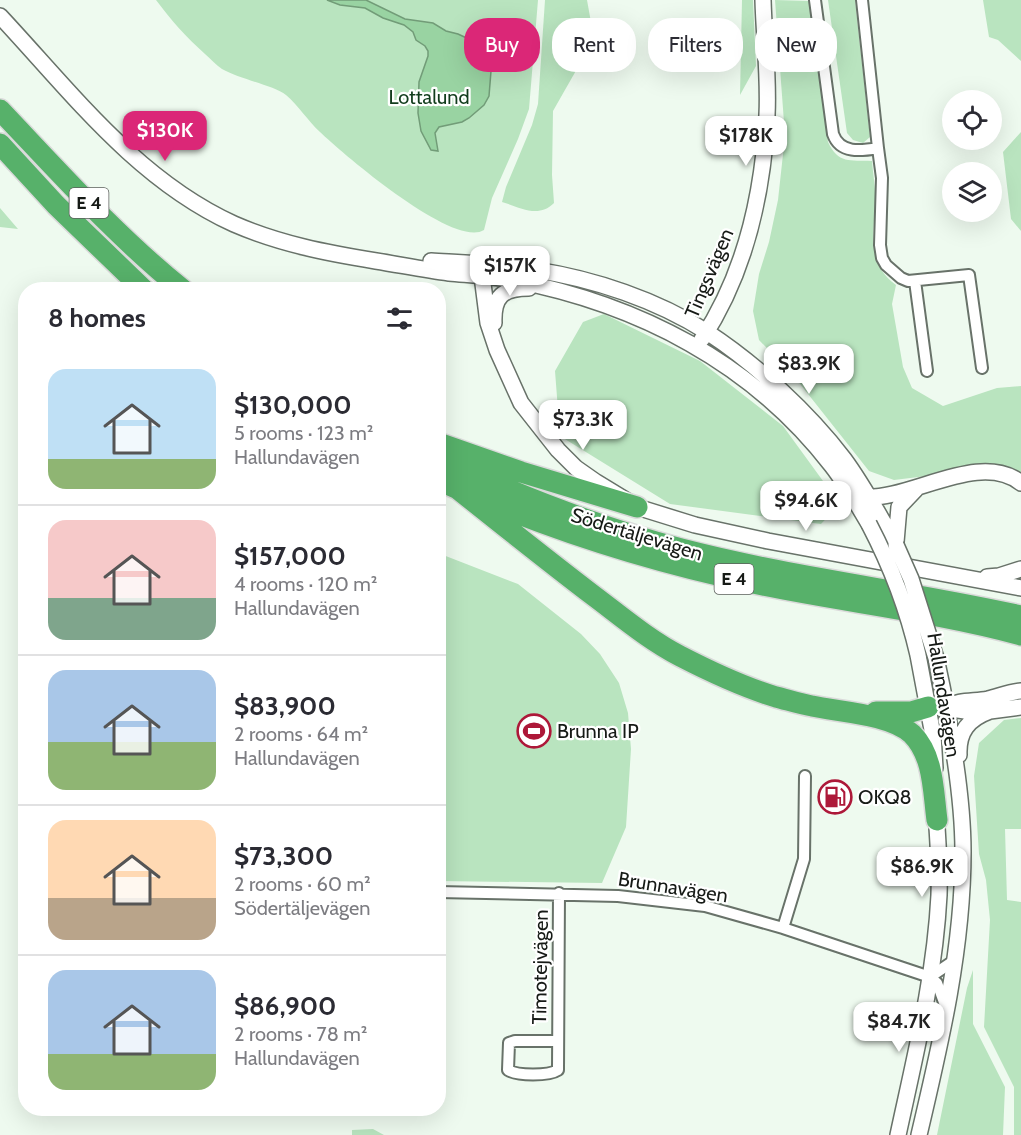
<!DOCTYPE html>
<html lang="en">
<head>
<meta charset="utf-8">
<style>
  :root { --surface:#fff; --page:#f7f7f7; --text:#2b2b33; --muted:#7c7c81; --line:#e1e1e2; --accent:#db2777 }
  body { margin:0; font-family:Cabin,sans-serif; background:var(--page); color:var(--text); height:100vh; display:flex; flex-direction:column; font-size:22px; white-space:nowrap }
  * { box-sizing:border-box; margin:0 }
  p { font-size:20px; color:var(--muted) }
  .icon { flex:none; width:33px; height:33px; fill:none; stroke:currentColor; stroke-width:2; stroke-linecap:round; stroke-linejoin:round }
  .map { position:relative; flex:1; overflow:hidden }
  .drawer { position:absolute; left:18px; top:282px; width:428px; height:834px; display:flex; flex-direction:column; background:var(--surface); border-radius:24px; box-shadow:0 6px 24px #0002 }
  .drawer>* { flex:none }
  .hud { position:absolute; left:464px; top:18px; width:466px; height:54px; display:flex; gap:12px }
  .controls { position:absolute; left:942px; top:90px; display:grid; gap:12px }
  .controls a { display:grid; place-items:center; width:60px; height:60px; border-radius:50%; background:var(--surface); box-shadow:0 6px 24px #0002; font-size:30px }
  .price { position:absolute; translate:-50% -51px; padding:0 14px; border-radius:12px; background:#fff; color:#222; font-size:20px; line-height:39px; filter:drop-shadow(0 2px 3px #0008) }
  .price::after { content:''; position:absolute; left:50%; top:36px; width:18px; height:14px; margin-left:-9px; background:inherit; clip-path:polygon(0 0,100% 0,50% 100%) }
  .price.current { background:var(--accent); color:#fff }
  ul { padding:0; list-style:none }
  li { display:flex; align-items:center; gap:18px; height:150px; padding:0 30px }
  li+li { border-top:2px solid var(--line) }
  li span { display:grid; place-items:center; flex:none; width:168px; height:120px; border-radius:18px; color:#555 }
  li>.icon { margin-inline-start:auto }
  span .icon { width:72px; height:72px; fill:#fffc; stroke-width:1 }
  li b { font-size:26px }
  h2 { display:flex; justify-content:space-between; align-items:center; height:72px; padding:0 30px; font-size:26px }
  .tag { padding:0 21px; border-radius:24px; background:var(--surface); box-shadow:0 6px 24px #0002; font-size:21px; line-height:54px }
  .tag.current { background:var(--accent); color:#fff }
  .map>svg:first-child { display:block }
</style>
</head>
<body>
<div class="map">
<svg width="1021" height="1135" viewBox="0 0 1021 1135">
  <rect width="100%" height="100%" fill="#eefaef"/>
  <!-- green -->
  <path fill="#b9e4bf" d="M156,0H538L529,109L518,139L492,198L484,230C454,249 343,154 320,132C308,121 298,105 286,95C273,85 239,79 222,69C216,65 211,59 205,54C186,37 171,20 156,0Z
    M545,0H587L594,39L553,111L552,175L554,203C538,219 520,207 502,202L506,187L532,125L538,104Z
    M742,0H753L756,66L740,95Z
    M775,0L809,1L828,142C838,164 850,160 872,161C873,175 876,189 875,203C874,236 866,263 896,285L892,304L903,367L912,388L943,406L997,388L1021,386V476L980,464L943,474L894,480L869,471L793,375L759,340L753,311L759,274L769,242L778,200L785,136Z
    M828,0H855L870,137L863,143L853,140L847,133Z
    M983,0H1021V61L998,40L989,37Z
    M1021,132V231L1011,219L1003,152Z
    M0,208L18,229L0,227Z
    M604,314L700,361L783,426L823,481L837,507L821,524L670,504L560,436L555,371L583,322Z
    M438,553L518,584L581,634L600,654L619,683L628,713L631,749L626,827L602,883L438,881Z
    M1021,718V829H1005L1007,900L1021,902V1135H1014V1087L984,1027L990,920L986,880L979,854L974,776L979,743L1004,720Z
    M973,970V1024L1005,1087L1003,1135H937L967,988Z
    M373,1129L384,1135H352V1130Z"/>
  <!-- water -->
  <path fill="#99d3a2" stroke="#729c78" stroke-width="1.5" d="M327,0H366L405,19L433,23L446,31L458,34L473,41L479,46L484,53L491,71L489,96L484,105L469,118L462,122L439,127L435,133L438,151L431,150L421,131L418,113L419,82L428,56V51L425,46L416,40L413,32L404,25L383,18L365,8L340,5Z"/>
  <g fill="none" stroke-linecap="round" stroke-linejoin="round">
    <!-- street casing -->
    <g stroke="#687269" stroke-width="14">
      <path id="street" d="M815,0L833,134C840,154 861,151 878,148L862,0
        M878,148L882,178L880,245L882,258L886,265L901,278L908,281L969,275L982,368
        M915,281L927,371
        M438,892L618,896L705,906L783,928L930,977L937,983L945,1005
        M783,928L804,859L805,776
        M930,977L955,960
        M557,1041H515L509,1043L508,1070C517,1076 549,1076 558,1070L559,893"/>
    </g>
    <!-- secondary casing -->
    <g stroke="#687269" stroke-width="18">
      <path id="secondary" d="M0,16C71,92 137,180 234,224C280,244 327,253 376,261C401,265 425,270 449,273C470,275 491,276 512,280C638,304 753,363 832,466C846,484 857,504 869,524
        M431,261C466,263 501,264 536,270C594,279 657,300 707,332C756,364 808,412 844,459C864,486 880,516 896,545
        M475,263L482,276L488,323L497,350L521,403L558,450L576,468L596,482L637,507L695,525L768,541L1021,588
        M494,323C493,296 503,288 529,288
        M702,339C746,272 763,194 767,115C769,77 764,38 763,0
        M863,497C910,501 979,450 1021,483
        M896,542L899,507L916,489
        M987,577L999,576L1021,569
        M918,655L933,735L935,768
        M937,707L965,711H990L1021,707
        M946,708C959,699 974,702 988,699C1000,696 1009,692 1021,691
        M959,755C958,732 968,719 990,711
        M898,1135C915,1056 935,976 939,895C940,867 938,840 936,813
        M919,1135C941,1042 963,948 963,852C963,792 949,717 936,658"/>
    </g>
    <!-- highway casing -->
    <g stroke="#dadada" stroke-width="24">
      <path id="highway" d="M0,110C59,172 116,236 183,290
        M0,144L56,205L144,290
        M438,443L521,472L637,507
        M438,459C517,495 597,527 681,549C793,578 908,591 1021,616
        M438,480C539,526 644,560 753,583C842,602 933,611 1021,635
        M458,489C503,525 548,561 594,596C622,617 649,640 680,656C711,672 743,687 776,697C788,700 800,704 812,706C840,712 890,714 912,734C934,756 933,791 937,820
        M876,712H911L928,707"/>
    </g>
    <!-- street -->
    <use href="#street" stroke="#fff" stroke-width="10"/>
    <!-- secondary -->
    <use href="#secondary" stroke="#fff" stroke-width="15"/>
    <!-- highway -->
    <use href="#highway" stroke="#57b16a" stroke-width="21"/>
    <!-- secondary-bridge casing -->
    <g stroke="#687269" stroke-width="18" stroke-linecap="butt">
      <path id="secondary-bridge" d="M869,524C892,568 907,607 918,655
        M896,545L911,579L936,658"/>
    </g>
    <!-- secondary-bridge -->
    <use href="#secondary-bridge" stroke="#fff" stroke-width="15"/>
  </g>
  <!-- icons -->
  <defs>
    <g id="stadium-ring" transform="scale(1.725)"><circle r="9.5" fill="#fff" stroke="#ad1839" stroke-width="1.5"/><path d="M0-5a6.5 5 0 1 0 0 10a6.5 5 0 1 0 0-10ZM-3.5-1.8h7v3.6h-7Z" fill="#ad1839"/></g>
    <g id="fuel-ring" transform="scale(1.725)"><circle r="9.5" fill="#fff" stroke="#ad1839" stroke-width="1.5"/><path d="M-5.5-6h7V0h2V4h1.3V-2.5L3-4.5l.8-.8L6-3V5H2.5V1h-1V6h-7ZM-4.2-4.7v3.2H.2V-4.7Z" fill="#ad1839"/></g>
  </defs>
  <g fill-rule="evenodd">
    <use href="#stadium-ring" x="534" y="731"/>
    <use href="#fuel-ring" x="835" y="797"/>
  </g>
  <g text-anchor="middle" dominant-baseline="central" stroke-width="4.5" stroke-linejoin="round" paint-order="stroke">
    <!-- shield labels -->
    <g fill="#fff" stroke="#5c5f5c" stroke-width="1.5">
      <rect x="69.5" y="188" width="39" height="30" rx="4.5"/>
      <rect x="714.5" y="564" width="39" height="30" rx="4.5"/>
    </g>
    <g font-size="18" font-weight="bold" fill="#161a16">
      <text x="89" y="203">E 4</text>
      <text x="734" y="579">E 4</text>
    </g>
    <!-- park labels -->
    <g font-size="20" fill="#123d1d" stroke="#fff">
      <text x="429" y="97">Lottalund</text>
    </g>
    <!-- street labels -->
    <g font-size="20" fill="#161a16" stroke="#fff">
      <text transform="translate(709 273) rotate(-67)">Tingsvägen</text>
      <text transform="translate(637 534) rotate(17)">Södertäljevägen</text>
      <text transform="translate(944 695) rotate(81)">Hallundavägen</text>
      <text transform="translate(673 887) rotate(9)">Brunnavägen</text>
      <text transform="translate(540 967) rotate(-89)">Timotejvägen</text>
    </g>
    <!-- poi labels -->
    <g font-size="20" fill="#161a16" stroke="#fff" text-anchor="start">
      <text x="557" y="731">Brunna IP</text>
      <text x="858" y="797">OKQ8</text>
    </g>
  </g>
</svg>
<div class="controls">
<a><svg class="icon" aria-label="locate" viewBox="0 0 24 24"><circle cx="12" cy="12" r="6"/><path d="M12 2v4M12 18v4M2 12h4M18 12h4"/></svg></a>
<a><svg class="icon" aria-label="layers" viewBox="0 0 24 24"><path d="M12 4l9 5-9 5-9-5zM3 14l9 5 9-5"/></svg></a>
</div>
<b class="price current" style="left:165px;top:162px">$130K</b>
<b class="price" style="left:746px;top:167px">$178K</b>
<b class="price" style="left:510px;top:297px">$157K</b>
<b class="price" style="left:809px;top:395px">$83.9K</b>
<b class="price" style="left:583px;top:451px">$73.3K</b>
<b class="price" style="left:806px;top:532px">$94.6K</b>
<b class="price" style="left:922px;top:898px">$86.9K</b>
<b class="price" style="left:899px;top:1053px">$84.7K</b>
<div class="hud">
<a class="tag current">Buy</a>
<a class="tag">Rent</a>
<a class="tag">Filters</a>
<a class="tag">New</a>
</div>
<section class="drawer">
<h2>8 homes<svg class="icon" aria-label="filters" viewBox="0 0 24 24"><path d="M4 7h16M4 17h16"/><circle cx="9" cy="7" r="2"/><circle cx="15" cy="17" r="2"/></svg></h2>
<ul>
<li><span style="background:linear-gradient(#bfe0f5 75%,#8fb573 0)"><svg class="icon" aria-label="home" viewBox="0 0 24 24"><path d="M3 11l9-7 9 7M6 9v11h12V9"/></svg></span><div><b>$130,000</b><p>5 rooms · 123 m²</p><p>Hallundavägen</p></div></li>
<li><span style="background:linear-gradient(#f6c9c9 65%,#7fa58c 0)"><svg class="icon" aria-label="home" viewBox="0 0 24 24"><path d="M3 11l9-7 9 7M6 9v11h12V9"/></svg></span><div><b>$157,000</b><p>4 rooms · 120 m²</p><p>Hallundavägen</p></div></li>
<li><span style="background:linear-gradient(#a9c7e8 60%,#8fb573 0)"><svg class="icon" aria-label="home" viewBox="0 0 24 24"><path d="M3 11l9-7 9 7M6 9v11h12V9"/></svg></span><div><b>$83,900</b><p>2 rooms · 64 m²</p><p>Hallundavägen</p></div></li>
<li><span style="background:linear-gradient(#ffd9b3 65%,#b9a48a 0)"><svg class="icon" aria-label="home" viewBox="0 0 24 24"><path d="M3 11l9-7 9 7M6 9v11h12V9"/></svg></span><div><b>$73,300</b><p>2 rooms · 60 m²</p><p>Södertäljevägen</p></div></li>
<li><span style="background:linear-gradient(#a9c7e8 70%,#8fb573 0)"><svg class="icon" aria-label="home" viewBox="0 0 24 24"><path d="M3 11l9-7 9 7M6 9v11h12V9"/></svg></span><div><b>$86,900</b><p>2 rooms · 78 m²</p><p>Hallundavägen</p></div></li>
</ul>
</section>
</div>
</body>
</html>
